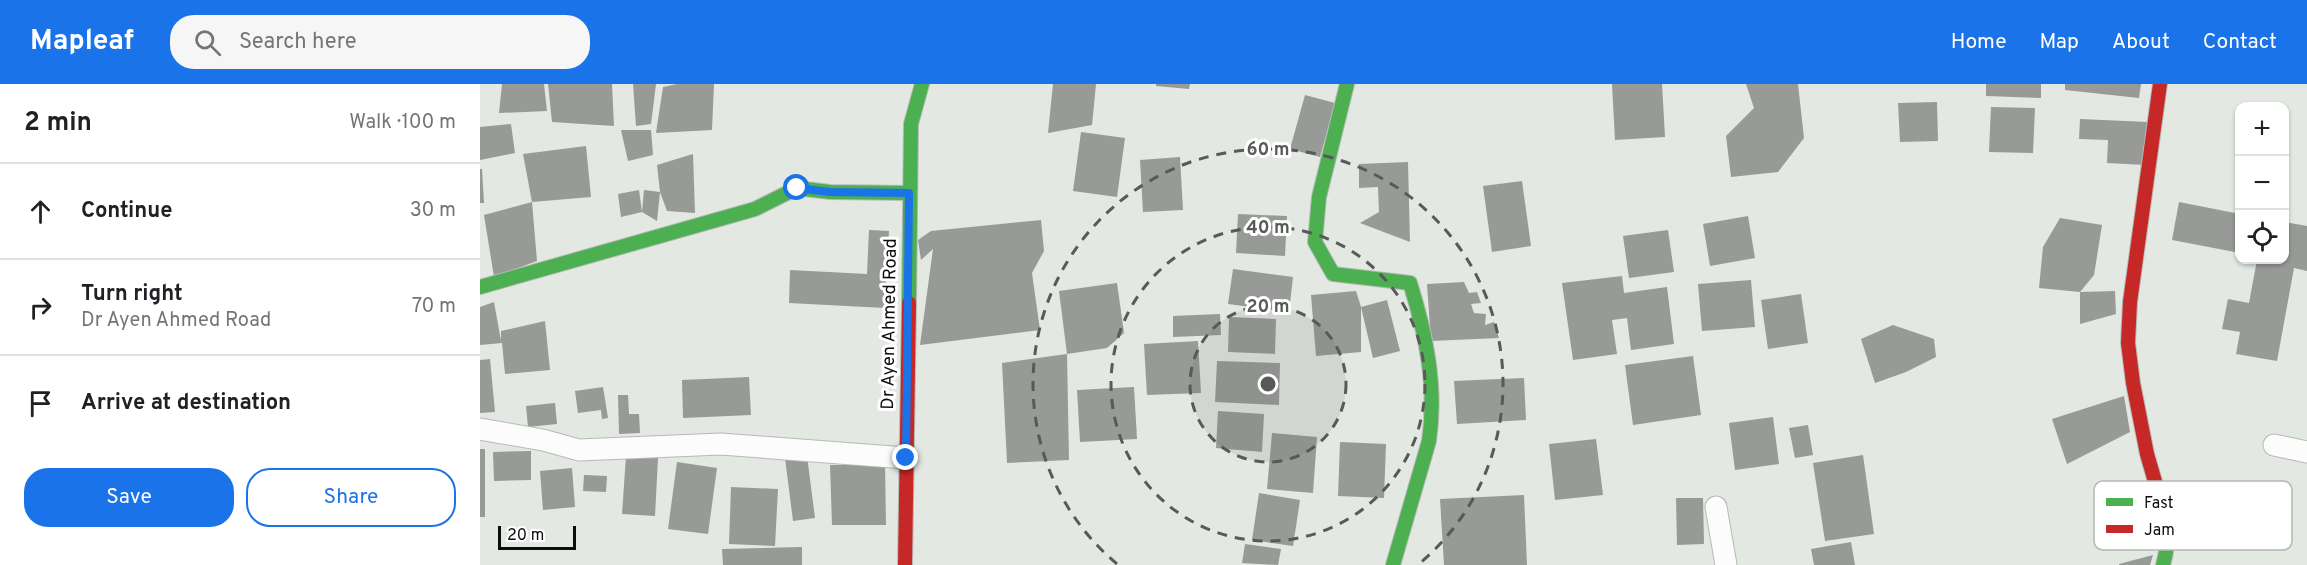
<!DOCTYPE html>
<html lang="en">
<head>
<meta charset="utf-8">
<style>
	:root { --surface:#fff; --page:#f6f6f6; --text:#202124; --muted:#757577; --line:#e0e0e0; --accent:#1a73e8 }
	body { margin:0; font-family:Overpass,sans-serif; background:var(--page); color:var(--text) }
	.controls { position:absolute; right:18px; top:18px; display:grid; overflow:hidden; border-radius:12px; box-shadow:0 2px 4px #0004 }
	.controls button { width:54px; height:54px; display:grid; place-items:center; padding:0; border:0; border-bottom:2px solid var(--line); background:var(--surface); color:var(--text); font:30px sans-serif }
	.scale { position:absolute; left:18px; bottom:15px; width:78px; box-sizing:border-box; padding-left:6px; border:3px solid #0b0e0a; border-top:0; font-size:16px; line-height:21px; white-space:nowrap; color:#0b0e0a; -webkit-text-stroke:4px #fff; paint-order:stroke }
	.stop { position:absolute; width:18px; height:18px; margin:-14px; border:4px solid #1a73e8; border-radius:50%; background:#fff }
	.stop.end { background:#1a73e8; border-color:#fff; box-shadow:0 2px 6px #0008 }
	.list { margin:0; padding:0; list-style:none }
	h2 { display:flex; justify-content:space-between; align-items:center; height:78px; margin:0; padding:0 24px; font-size:26px }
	h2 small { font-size:20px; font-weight:400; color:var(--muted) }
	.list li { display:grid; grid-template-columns:39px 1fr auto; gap:18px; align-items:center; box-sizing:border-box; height:96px; padding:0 24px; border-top:2px solid var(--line) }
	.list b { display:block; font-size:22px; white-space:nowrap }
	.list p { margin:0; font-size:20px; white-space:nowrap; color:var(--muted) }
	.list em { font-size:20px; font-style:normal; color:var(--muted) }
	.actions { display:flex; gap:12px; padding:18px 24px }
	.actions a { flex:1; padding:14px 0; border:2px solid var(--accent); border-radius:24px; text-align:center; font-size:21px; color:var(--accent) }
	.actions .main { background:var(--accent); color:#fff }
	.icon { flex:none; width:33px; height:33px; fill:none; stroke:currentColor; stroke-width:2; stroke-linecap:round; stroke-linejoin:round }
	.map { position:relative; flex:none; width:1827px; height:481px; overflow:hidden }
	header { display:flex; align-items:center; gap:36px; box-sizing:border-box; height:84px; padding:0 30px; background:var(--accent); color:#fff }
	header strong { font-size:28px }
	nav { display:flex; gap:33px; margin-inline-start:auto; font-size:21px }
	.search { width:420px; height:54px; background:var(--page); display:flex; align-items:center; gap:15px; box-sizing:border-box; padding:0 21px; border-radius:24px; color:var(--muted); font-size:22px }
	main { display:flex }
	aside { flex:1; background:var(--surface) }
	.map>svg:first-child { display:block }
	.building { fill:#979a97 }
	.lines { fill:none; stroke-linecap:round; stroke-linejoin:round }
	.street-casing { stroke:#b6bab5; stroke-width:23 }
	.fast-casing { stroke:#b6bab5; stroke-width:16 }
	.jam-casing { stroke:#b6bab5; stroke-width:16 }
	.street { stroke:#fbfcfb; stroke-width:21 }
	.fast { stroke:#4caf50; stroke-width:14 }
	.jam { stroke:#c62828; stroke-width:14 }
	.route { stroke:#1a73e8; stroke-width:8 }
	.ring { fill:none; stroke:#575a56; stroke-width:3; stroke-dasharray:10 8 }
	.labels { text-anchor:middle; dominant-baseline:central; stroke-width:6; stroke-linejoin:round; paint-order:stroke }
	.street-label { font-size:18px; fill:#0b0e0a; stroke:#fff }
	.key { fill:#fff; stroke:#b6b7b6; stroke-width:1.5 }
	.key-label { font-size:16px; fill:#0b0e0a }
	.centre { fill:#575a56; stroke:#fff; stroke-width:3 }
	.ring-label { font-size:18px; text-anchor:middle; font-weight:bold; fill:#575a56; stroke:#fff; stroke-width:6; stroke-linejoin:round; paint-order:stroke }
</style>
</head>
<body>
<header>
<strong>Mapleaf</strong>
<div class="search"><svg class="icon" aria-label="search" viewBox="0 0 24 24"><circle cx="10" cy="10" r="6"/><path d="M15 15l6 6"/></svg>Search here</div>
<nav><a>Home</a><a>Map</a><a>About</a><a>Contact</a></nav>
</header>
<main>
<aside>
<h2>2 min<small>Walk · 100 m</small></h2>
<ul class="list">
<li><svg class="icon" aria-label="ahead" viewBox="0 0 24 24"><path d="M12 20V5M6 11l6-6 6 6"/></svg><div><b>Continue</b></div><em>30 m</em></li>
<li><svg class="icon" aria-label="right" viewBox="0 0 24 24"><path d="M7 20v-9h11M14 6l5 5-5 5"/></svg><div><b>Turn right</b><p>Dr Ayen Ahmed Road</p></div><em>70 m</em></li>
<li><svg class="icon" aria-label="arrive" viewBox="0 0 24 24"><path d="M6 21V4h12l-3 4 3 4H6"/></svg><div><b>Arrive at destination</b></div></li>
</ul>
<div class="actions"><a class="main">Save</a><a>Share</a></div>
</aside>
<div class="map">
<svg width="1827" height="481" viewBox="0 0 1827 481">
	<rect width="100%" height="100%" fill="#e3e8e3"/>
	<g class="building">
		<path d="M22,0H64L67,27L19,29Z"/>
		<path d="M68,0H132L134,42L72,38Z"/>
		<path d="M153,0H176L171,40L156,42Z"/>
		<path d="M197,0H234L232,46L176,49L183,3Z"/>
		<path d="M573,0H616L612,41L568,49Z"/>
		<path d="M676,0H710L709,5L676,2Z"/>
		<path d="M1132,0H1182L1185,53L1135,56Z"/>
		<path d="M1266,0H1318L1324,54L1298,88L1251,93L1246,52L1274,24Z"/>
		<path d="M1506,0H1561V14L1506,12Z"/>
		<path d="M1585,0H1661L1659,14L1585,6Z"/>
		<path d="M825,11L855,19L840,73L810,65Z"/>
		<path d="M1457,18L1458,57L1420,58L1418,19Z"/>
		<path d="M1511,23L1555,24L1553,69L1509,68Z"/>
		<path d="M1600,35L1668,38L1666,81L1627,79L1628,56L1599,55Z"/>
		<path d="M31,40L35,69L0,76V43Z"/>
		<path d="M141,46H171L173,71L148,77Z"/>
		<path d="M601,48L645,54L637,113L593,107Z"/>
		<path d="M106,62L111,113L52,118L57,177L14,193L4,131L52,118L43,70Z"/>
		<path d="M213,70L215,129L187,127L180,108L177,81Z"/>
		<path d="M700,73L703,126L663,128L660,76Z"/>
		<path d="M928,78L930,158L880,139L899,128L898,103L879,104V80Z"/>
		<path d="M0,85H2L4,119H0Z"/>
		<path d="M1042,97L1051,162L1012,168L1003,102Z"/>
		<path d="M159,106L162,128L141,133L138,110Z"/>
		<path d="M164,106L180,108L177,137L162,128Z"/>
		<path d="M1699,118L1760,130V169L1692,156Z"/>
		<path d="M758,130L807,132L805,172L756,169Z"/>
		<path d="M1268,132L1275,174L1230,182L1223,140Z"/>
		<path d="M1580,134L1622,141L1614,191L1600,208L1559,204L1563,163Z"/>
		<path d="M561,136L564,167L552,189L560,246L440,261L453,165L441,176L438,156L451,147Z"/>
		<path d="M1804,138L1827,142V187L1814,184L1797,277L1756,270L1760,248L1742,245L1748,215L1769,219L1777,176H1804Z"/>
		<path d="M389,146L409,147L405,224L309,219L310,186L387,190Z"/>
		<path d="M1188,146L1194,188L1149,194L1143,152Z"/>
		<path d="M753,185L813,193L809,228L748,220Z"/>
		<path d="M1142,192L1144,209L1187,203L1194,260L1151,266L1147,234L1132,236L1137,270L1093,276L1082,199Z"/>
		<path d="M1271,196L1275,243L1222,247L1218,200Z"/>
		<path d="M984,198L989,209L997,208L1001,219L991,220L994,229L1006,230L1005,241L1014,238L1019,254L951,257L947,200Z"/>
		<path d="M637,199L644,249L627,264L587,270L579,207Z"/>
		<path d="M876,207L881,223V268L836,272L831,211Z"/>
		<path d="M1635,207L1636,230L1600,240V208Z"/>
		<path d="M1321,210L1328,259L1288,265L1281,216Z"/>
		<path d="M907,216L920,267L893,274L881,223Z"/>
		<path d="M14,218L21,257V247L65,237L70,286L25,290L22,259L0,261V223Z"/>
		<path d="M740,230L741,251L693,253V232Z"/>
		<path d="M749,233L796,235L795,270L748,268Z"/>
		<path d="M1413,241L1454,255L1456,273L1426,288L1395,299L1381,255Z"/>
		<path d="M718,257L721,309L667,311L664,260Z"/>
		<path d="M587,270L589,376L527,379L522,279Z"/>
		<path d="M1213,272L1221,331L1153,341L1145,281Z"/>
		<path d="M10,275L15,328L0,329V276Z"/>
		<path d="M737,277L800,279L799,321L735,318Z"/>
		<path d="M269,293L271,331L203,334L202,296Z"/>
		<path d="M1044,294L1046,336L977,340L974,297Z"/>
		<path d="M123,303L128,334L122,335L121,326L98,329L95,307Z"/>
		<path d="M654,303L657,355L600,358L597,306Z"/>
		<path d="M138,311H148L149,330H159L160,349L139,350Z"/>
		<path d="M1644,312L1650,348L1587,380L1572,335Z"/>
		<path d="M75,319L77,340L48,343L46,322Z"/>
		<path d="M738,327L784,330L782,368L736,364Z"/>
		<path d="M1293,333L1299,380L1255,386L1249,339Z"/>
		<path d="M1328,341L1333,371L1315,374L1309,344Z"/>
		<path d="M792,349L837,353L833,409L787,405Z"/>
		<path d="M1116,355L1123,411L1075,416L1069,360Z"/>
		<path d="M860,358L906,360L904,414L858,412Z"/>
		<rect x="0" y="365" width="5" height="68"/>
		<path d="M51,367V396L14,397L13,368Z"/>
		<path d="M1383,371L1394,450L1345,457L1333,379Z"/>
		<path d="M146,372L178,374L175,432L142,430Z"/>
		<path d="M327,372L335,434L313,437L305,374Z"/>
		<path d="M197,378L237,384L228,450L188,445Z"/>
		<path d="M350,381H405L406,441H352Z"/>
		<path d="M92,384L95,423L63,426L60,387Z"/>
		<path d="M104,391L127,392L126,408L103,407Z"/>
		<path d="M251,403L298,405L295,462L249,460Z"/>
		<path d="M779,409L820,416L813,462L772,456Z"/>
		<path d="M1044,411L1047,481H964L960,415Z"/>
		<path d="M1196,414H1223L1224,460L1197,461Z"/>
		<path d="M1371,458L1375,481H1334L1331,465Z"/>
		<path d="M765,460L801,465L798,481L762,479Z"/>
		<path d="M322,463V481H243L242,465Z"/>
		<path d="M1673,471L1670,481H1639V480Z"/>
	</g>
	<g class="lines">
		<defs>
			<g id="street">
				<path d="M0,345L63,356L99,366L241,360L426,374"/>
				<path d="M1794,361L1827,368"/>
				<path d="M1236,423L1246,481"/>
			</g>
			<g id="fast">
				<path d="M867,0L839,113L835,158L853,190L930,199C946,250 957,303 949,357L913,481"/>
				<path d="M0,203L275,125L317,104L350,108L429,109"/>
				<path d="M429,219L431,40L442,0"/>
				<path d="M1678,408C1687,439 1692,448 1683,481"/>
			</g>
			<g id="jam">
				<path d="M1678,408L1667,370L1653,299L1648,259L1650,218L1680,0"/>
				<path d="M425,481L429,219"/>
			</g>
		</defs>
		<use href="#street" class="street-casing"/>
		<use href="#fast" class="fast-casing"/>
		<use href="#jam" class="jam-casing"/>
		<use href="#street" class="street"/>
		<use href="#fast" class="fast"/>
		<use href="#jam" class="jam"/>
	</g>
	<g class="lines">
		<path class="route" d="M317,104L350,108L429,109L426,374"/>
	</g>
	<circle cx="788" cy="300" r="78" fill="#575a56" fill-opacity=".12"/>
	<g class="ring">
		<circle cx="788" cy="300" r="78"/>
		<circle cx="788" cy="300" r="157"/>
		<path d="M637 480A235 235 0 1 1 939 480"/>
	</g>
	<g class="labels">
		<g class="street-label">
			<text transform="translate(410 240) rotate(-89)">Dr Ayen Ahmed Road</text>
		</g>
	</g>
	<rect x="1614" y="397" width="198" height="69" rx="9" class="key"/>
	<rect x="1626" y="414" width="27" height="8" fill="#4caf50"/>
	<rect x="1626" y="441" width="27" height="8" fill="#c62828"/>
	<g class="key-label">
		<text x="1664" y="424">Fast</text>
		<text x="1664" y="451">Jam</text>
	</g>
	<circle cx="788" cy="300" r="9" class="centre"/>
	<g class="ring-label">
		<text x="788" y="71">60 m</text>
		<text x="788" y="149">40 m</text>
		<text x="788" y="228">20 m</text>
	</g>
</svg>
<div class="controls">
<button>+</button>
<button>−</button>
<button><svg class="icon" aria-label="locate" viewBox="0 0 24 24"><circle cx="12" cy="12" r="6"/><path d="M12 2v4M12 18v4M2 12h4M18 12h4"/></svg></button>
</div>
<div class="scale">20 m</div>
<div class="stop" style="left:317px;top:104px"></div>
<div class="stop end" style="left:426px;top:374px"></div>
</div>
</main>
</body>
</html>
